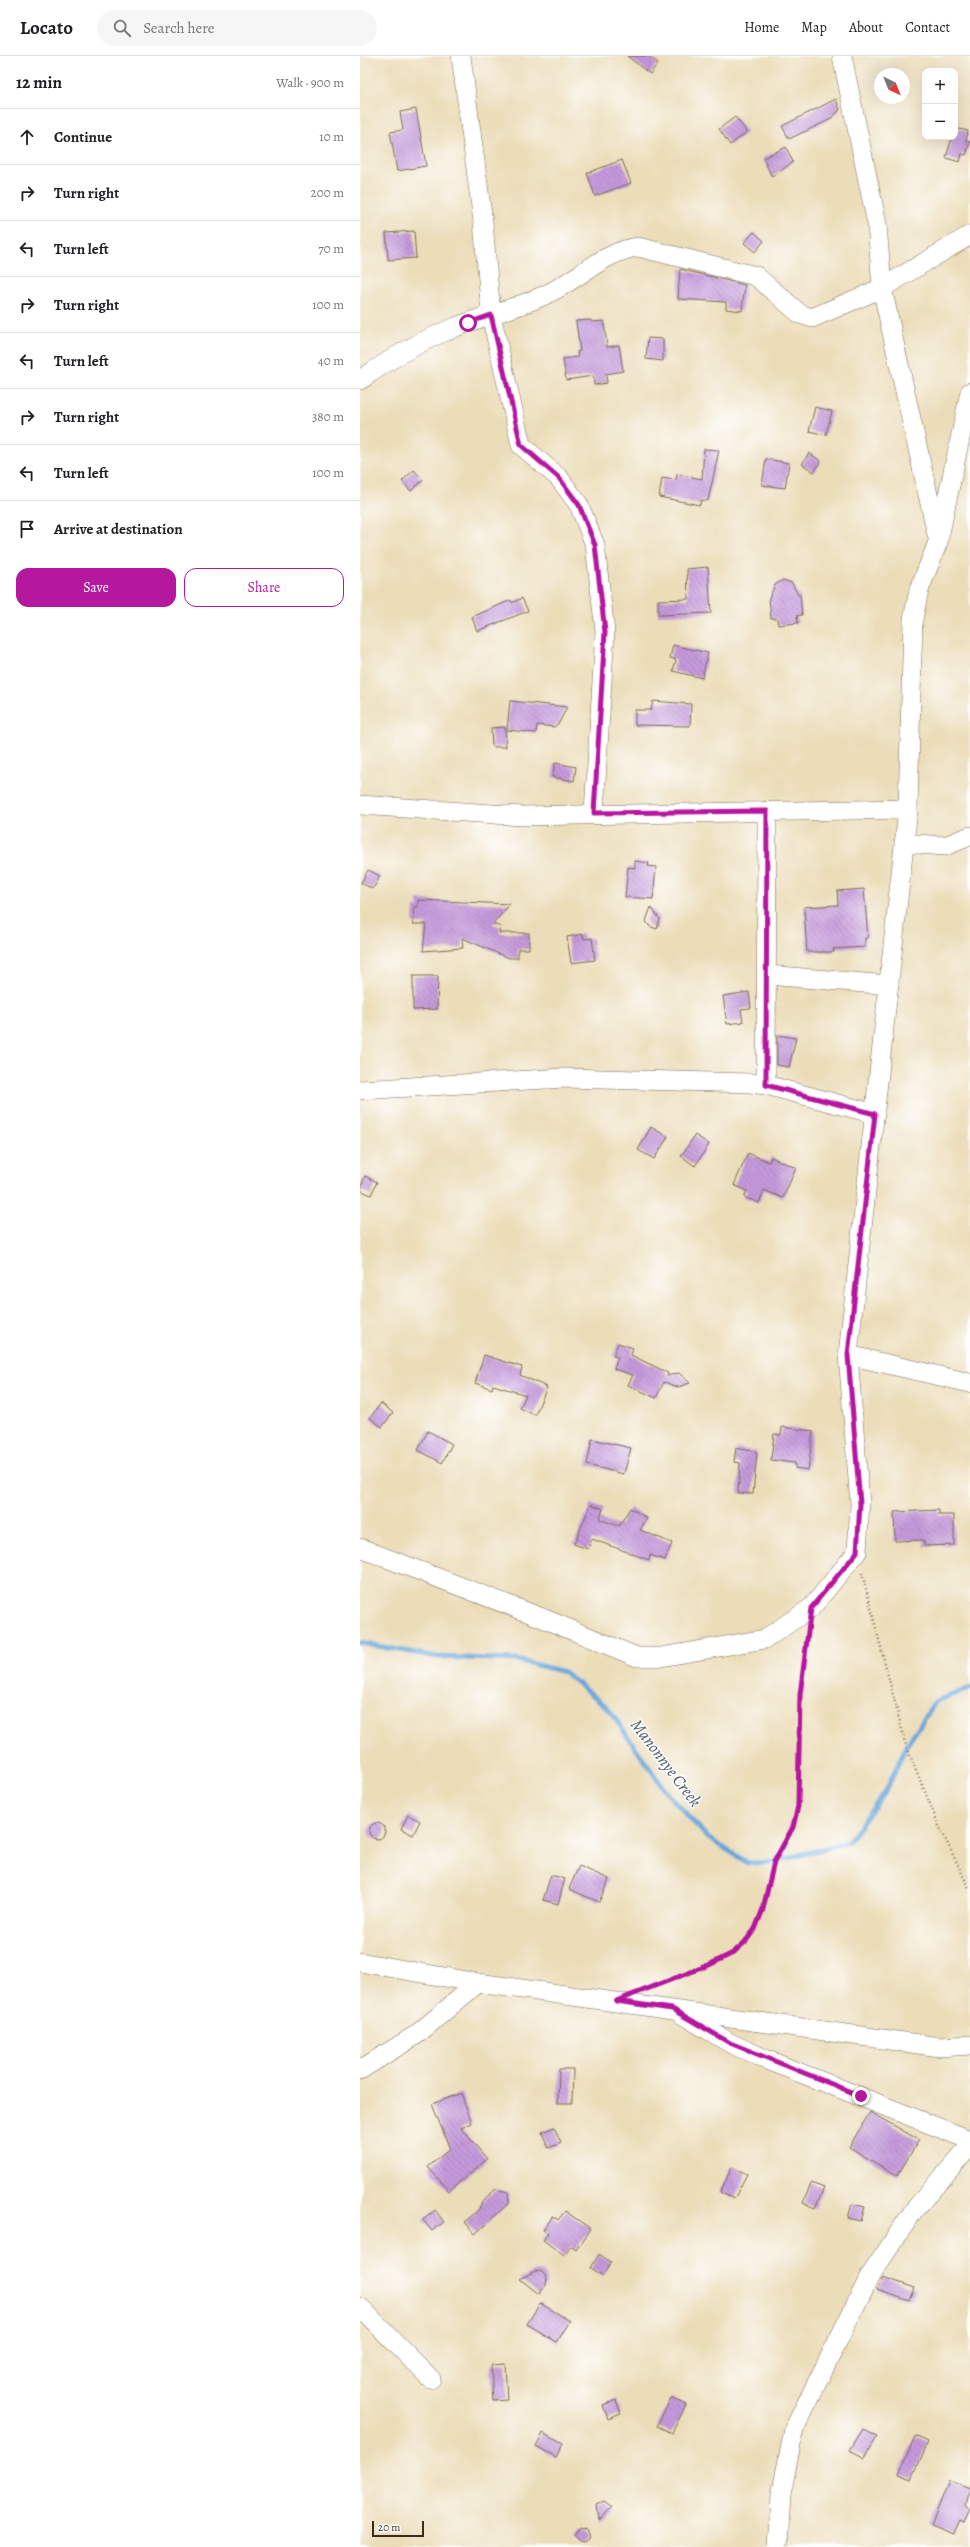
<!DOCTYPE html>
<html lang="en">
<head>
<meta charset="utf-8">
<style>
	:root { --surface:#fff; --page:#f6f6f6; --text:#202124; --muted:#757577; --line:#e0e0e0; --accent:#b5179e }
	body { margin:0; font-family:Alegreya,serif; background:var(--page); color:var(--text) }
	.controls { position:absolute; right:12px; top:12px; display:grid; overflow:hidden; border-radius:8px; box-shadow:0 4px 16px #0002 }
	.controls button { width:36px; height:36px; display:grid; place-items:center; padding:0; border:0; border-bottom:1px solid var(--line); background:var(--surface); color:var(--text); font:20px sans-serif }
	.compass { position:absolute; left:514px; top:12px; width:36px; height:36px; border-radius:50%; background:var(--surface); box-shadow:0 4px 16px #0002; rotate:137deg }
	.scale { position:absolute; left:12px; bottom:10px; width:52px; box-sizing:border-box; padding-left:4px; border:2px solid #3b2a1e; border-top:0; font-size:11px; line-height:14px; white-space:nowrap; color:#3b2a1e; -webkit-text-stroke:3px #fff; paint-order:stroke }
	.stop { position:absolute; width:12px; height:12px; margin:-9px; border:3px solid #b5179e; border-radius:50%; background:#fff }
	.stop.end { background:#b5179e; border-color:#fff; box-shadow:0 1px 4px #0008 }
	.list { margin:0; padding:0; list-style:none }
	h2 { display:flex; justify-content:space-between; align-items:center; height:52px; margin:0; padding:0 16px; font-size:17px }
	h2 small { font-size:13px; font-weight:400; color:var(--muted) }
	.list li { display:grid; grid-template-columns:26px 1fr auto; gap:12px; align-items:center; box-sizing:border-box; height:56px; padding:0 16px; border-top:1px solid var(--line) }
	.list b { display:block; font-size:15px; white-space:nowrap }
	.list em { font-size:13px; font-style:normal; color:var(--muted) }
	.actions { display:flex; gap:8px; padding:12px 16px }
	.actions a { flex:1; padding:9px 0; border:1px solid var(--accent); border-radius:12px; text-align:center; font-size:14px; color:var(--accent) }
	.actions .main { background:var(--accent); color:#fff }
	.icon { flex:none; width:22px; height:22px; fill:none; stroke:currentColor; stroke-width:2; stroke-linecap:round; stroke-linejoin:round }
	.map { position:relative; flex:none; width:610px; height:2491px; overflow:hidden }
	header { display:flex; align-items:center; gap:24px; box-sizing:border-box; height:56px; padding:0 20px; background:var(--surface); border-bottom:1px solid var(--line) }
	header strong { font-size:19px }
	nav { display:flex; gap:22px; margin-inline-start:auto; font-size:14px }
	.search { width:280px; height:36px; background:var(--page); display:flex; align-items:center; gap:10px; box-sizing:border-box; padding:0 14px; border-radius:22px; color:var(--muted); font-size:15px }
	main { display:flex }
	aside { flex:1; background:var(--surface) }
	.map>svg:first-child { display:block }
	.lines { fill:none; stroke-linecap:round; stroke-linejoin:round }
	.stream { stroke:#68a6da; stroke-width:5 }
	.building { fill:url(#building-back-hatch) }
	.minor-casing { stroke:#796954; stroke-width:20 }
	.path { stroke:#796954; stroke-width:2.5; stroke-dasharray:1 3; stroke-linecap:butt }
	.minor { stroke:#fff; stroke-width:19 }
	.route { stroke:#b5179e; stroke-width:5 }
	.labels { text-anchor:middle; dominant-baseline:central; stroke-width:3; stroke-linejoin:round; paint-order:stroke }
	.water-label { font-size:17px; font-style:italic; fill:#4d5c69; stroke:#fff }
</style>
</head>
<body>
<header>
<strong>Locato</strong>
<div class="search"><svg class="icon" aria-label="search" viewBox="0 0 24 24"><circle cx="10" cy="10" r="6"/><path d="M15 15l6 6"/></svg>Search here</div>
<nav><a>Home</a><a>Map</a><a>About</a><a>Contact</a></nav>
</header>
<main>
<aside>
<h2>12 min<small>Walk · 900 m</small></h2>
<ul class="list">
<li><svg class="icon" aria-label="ahead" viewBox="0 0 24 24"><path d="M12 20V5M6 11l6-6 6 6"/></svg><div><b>Continue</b></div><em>10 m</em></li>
<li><svg class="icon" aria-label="right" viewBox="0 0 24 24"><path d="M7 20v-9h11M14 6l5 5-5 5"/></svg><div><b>Turn right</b></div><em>200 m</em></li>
<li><svg class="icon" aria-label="left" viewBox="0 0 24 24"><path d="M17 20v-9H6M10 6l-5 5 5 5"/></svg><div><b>Turn left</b></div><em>70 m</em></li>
<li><svg class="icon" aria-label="right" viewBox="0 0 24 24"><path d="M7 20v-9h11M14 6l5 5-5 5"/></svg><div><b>Turn right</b></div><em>100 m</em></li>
<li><svg class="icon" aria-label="left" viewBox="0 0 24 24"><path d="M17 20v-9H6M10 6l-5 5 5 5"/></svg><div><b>Turn left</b></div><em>40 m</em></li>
<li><svg class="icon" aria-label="right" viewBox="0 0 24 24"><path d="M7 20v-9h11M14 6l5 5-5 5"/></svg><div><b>Turn right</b></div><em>380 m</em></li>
<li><svg class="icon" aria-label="left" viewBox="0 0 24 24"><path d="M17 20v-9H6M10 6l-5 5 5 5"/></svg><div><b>Turn left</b></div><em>100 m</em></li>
<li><svg class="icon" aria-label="arrive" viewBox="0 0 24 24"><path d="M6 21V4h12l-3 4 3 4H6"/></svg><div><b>Arrive at destination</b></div></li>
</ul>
<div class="actions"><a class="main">Save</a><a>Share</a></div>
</aside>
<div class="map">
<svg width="610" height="2491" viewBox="0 0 610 2491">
	<defs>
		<pattern id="building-back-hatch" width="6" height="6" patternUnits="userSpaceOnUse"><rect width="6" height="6" fill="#c59adc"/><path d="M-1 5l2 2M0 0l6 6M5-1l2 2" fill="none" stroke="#a17eb2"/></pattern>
	</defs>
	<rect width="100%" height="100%" fill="#fff"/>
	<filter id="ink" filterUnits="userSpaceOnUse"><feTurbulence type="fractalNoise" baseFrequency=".025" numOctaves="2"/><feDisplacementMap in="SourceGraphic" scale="8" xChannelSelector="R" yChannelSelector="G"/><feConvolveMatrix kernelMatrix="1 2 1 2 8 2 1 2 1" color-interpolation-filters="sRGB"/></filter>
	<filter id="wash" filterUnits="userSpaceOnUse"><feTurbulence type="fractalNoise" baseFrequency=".012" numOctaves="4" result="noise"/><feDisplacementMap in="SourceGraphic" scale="16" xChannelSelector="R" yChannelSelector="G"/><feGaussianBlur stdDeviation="0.9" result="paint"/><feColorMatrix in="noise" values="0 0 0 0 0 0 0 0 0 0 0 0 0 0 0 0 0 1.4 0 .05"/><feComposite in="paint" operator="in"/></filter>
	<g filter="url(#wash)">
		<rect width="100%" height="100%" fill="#ecddb9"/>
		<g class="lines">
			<path class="stream" d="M0,1587L78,1601L157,1604L204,1616L247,1651L307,1737L348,1782L388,1807L414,1806L488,1786L526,1735L546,1690L576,1645L610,1632"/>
		</g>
		<g id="blocks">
			<g class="building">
				<path d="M267,0H289L298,7L290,18Z"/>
				<path d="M476,43L480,54L469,64L429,83L422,70Z"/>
				<path d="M56,53L66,110L37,115L30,76L43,74L40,56Z"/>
				<path d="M375,61L387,76L370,89L359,73Z"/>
				<path d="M595,72L608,75L606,85L610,86L606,99L602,98L600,106L586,102L592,81H595Z"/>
				<path d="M426,91L433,106L412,121L403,102Z"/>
				<path d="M262,104L271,127L235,140L227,117Z"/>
				<path d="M54,175L56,202L28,204L26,177Z"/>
				<path d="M394,176L404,185L395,196L384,187Z"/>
				<path d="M320,213L385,229L382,255L366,253V246L318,243Z"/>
				<path d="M231,264L232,266L244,265L247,291L259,289L263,315L246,318L247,327L234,329L233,320L206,324L203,303L218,301L217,296L220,295L216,265Z"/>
				<path d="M288,282L303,283V305L286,303Z"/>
				<path d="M455,351L472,355L466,379L449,375Z"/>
				<path d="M344,393L359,394L348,445L341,444L340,449L299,441L302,422L316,424L317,418L342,423Z"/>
				<path d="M449,397L461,405L454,416L442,408Z"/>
				<path d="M406,403L429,407L425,432L402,429Z"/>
				<path d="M54,414L63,424L51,435L42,425Z"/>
				<path d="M348,511L351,557L298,559V544L328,543L327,513Z"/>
				<path d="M423,524L432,527L438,539H440L442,559L437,560L438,567L418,569L417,562H411L409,542L415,529Z"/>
				<path d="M162,542L168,555L117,575L112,561L151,544L152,547Z"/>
				<path d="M313,589L348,597L342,622L313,615L316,604L310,602Z"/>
				<path d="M150,645L207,651L199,667L194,671L177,669L176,677L147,674Z"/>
				<path d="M293,645L331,648L330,670L275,669V654H291Z"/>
				<path d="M145,671L146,691H132L131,672Z"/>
				<path d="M195,707L216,711L214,725L192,721Z"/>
				<path d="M275,805L289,807L288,810L296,811L293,843L265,841L268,811L275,812Z"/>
				<path d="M8,814L20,820L13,833L1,827Z"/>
				<path d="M504,833L508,882H505V891L473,893L474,896H447L444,851L478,849L477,835Z"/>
				<path d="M58,844L150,848L133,868L141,871L139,877H169V893H158V902H149L102,882L103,892L63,895L66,868H53L54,851H58Z"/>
				<path d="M291,851L300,863L297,873L289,870L286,865Z"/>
				<path d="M223,878L224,883L232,882L235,904L211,907L207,881Z"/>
				<path d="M53,920H78L77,953L53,954Z"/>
				<path d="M389,936L391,952L381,953L383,966L367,968L363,940Z"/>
				<path d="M417,979L436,982L429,1011L417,1009Z"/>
				<path d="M291,1071L308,1081L294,1103L278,1094Z"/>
				<path d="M335,1079L349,1088L335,1110L321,1100Z"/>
				<path d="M388,1097L409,1106L411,1101L436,1112L423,1142L404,1134L399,1147L384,1141L387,1135L374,1129Z"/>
				<path d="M5,1120L17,1126L11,1139L0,1134Z"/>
				<path d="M258,1287L273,1292L271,1299L308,1317L307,1320L319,1317L330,1327L318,1331L304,1326L296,1342L268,1329L273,1319L254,1313L258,1301L253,1300Z"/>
				<path d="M124,1299L162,1311L160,1319L187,1331L175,1359L160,1352L166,1339L133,1329L132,1333L115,1327Z"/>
				<path d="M21,1347L33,1357L22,1371L10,1362Z"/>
				<path d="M422,1371L453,1375L448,1414L435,1412V1407L411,1404L414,1378L421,1379Z"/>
				<path d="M68,1375L92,1388L82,1407L58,1394Z"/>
				<path d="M232,1383L271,1392L264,1418L227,1409Z"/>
				<path d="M376,1392L397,1396L393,1438L378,1437L380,1407L374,1406Z"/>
				<path d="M231,1448L243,1453L239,1463L259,1470L270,1452L287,1462L280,1474L312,1487L305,1504L290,1499L289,1504L232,1483L228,1493L214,1488Z"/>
				<path d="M579,1454V1459H594V1489L564,1490V1484L535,1485L534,1456Z"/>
				<path d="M48,1759L60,1765L53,1779L41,1773Z"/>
				<circle cx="17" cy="1775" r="8"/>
				<path d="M219,1810L249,1823L239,1846L209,1833Z"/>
				<path d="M191,1819L205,1823L198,1848L183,1844Z"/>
				<path d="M199,2013H213L212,2047H198Z"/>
				<path d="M101,2037L112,2067L101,2072L127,2103L89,2135L68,2111L90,2093L72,2048Z"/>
				<path d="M510,2056L559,2084L537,2120L489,2091Z"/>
				<path d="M194,2071L201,2087L188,2092L182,2076Z"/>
				<path d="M372,2111L387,2118L374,2143L360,2136Z"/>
				<path d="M451,2127L464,2132L455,2152L443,2147Z"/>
				<path d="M136,2133L148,2136L149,2147L115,2178L105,2166L119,2153L122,2145Z"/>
				<path d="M492,2148L505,2151L501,2165L488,2162Z"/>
				<path d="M75,2154L84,2166L72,2175L63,2164Z"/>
				<path d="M205,2155L231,2173L216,2194L211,2190L204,2200L183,2184L188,2177L183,2174L193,2160L198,2164Z"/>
				<path d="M239,2198L251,2206L243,2220L231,2212Z"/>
				<path d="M175,2215L182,2216L187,2222L186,2229L179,2238L160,2223Z"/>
				<path d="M523,2221L555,2232L550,2245L517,2234Z"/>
				<path d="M180,2247L210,2265L197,2286L167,2268Z"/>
				<path d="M145,2308L147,2344L133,2345L131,2309Z"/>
				<path d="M311,2342L326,2349L312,2377L297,2370Z"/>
				<path d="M256,2344L261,2358L248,2363L243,2349Z"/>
				<path d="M503,2373L517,2381L505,2402L490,2394Z"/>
				<path d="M183,2377L203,2388L196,2401L176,2390Z"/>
				<path d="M555,2380L568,2386L552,2423L539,2418Z"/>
				<path d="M589,2425L610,2433L606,2449L610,2454L604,2467L600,2465L594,2478L571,2469Z"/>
				<path d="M244,2445L252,2451L239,2465L237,2448Z"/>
				<path d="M219,2471L227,2473L230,2481L224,2486L220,2485L214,2479Z"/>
			</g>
		</g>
	</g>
	<g filter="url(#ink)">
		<use href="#blocks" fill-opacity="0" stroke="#796954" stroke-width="1"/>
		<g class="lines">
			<defs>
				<g id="minor">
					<path d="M101,0L123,166L131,259L161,389L199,422L219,449L235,489L245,576L234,757"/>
					<path d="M482,0L517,168L522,232L577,479"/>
					<path d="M0,324C30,303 61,284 96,271C126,259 158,252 187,238C217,224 245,195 278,191L396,220L440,258L452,262L522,232L610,179"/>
					<path d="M0,749L162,760L548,753"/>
					<path d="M544,787L585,790L610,780"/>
					<path d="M407,919L529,929"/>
					<path d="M406,1029L407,755"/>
					<path d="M0,1034L204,1022L390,1027L406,1029L515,1058"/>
					<path d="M488,1299L610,1327"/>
					<path d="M0,1492L180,1561L277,1601H301L405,1583L451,1552L497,1496L500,1448L488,1299L548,753L553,563L559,534L578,486L610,336"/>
					<path d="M0,1906L118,1927L580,1991L610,1989"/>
					<path d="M320,1957L370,1987L405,2003L610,2084"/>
					<path d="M0,2014L56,1979L118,1927"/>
					<path d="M0,2251L71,2323"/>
					<path d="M418,2491L421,2439L434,2373L510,2220L554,2154L610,2090"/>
				</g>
			</defs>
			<use href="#minor" class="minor-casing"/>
			<g class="path">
				<path d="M502,1517L546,1690L580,1772L610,1834"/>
				<path d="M290,1932L373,1897L395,1873L403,1853L414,1806L433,1771L438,1750L440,1639L448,1576"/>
			</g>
			<use href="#minor" class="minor"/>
		</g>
	</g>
	<g class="lines" filter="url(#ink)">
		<path class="route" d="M108,267L131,259L161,389L199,422L219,449L235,489L245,576L234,757L407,755L406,1029L515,1058L488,1299L500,1448L497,1496L451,1552L440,1639L438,1750L433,1771L414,1806L403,1853L395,1873L385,1886L373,1897L349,1909L256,1945L312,1953L370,1987L501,2040"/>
	</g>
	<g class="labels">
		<g class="water-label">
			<text transform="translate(306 1707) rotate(53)">Manonnye Creek</text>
		</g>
	</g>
</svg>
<div class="controls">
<button>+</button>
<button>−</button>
</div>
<svg class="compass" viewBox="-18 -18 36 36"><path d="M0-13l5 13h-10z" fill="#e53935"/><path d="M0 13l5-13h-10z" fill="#757577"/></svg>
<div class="scale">20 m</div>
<div class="stop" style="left:108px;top:267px"></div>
<div class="stop end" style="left:501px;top:2040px"></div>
</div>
</main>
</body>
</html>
